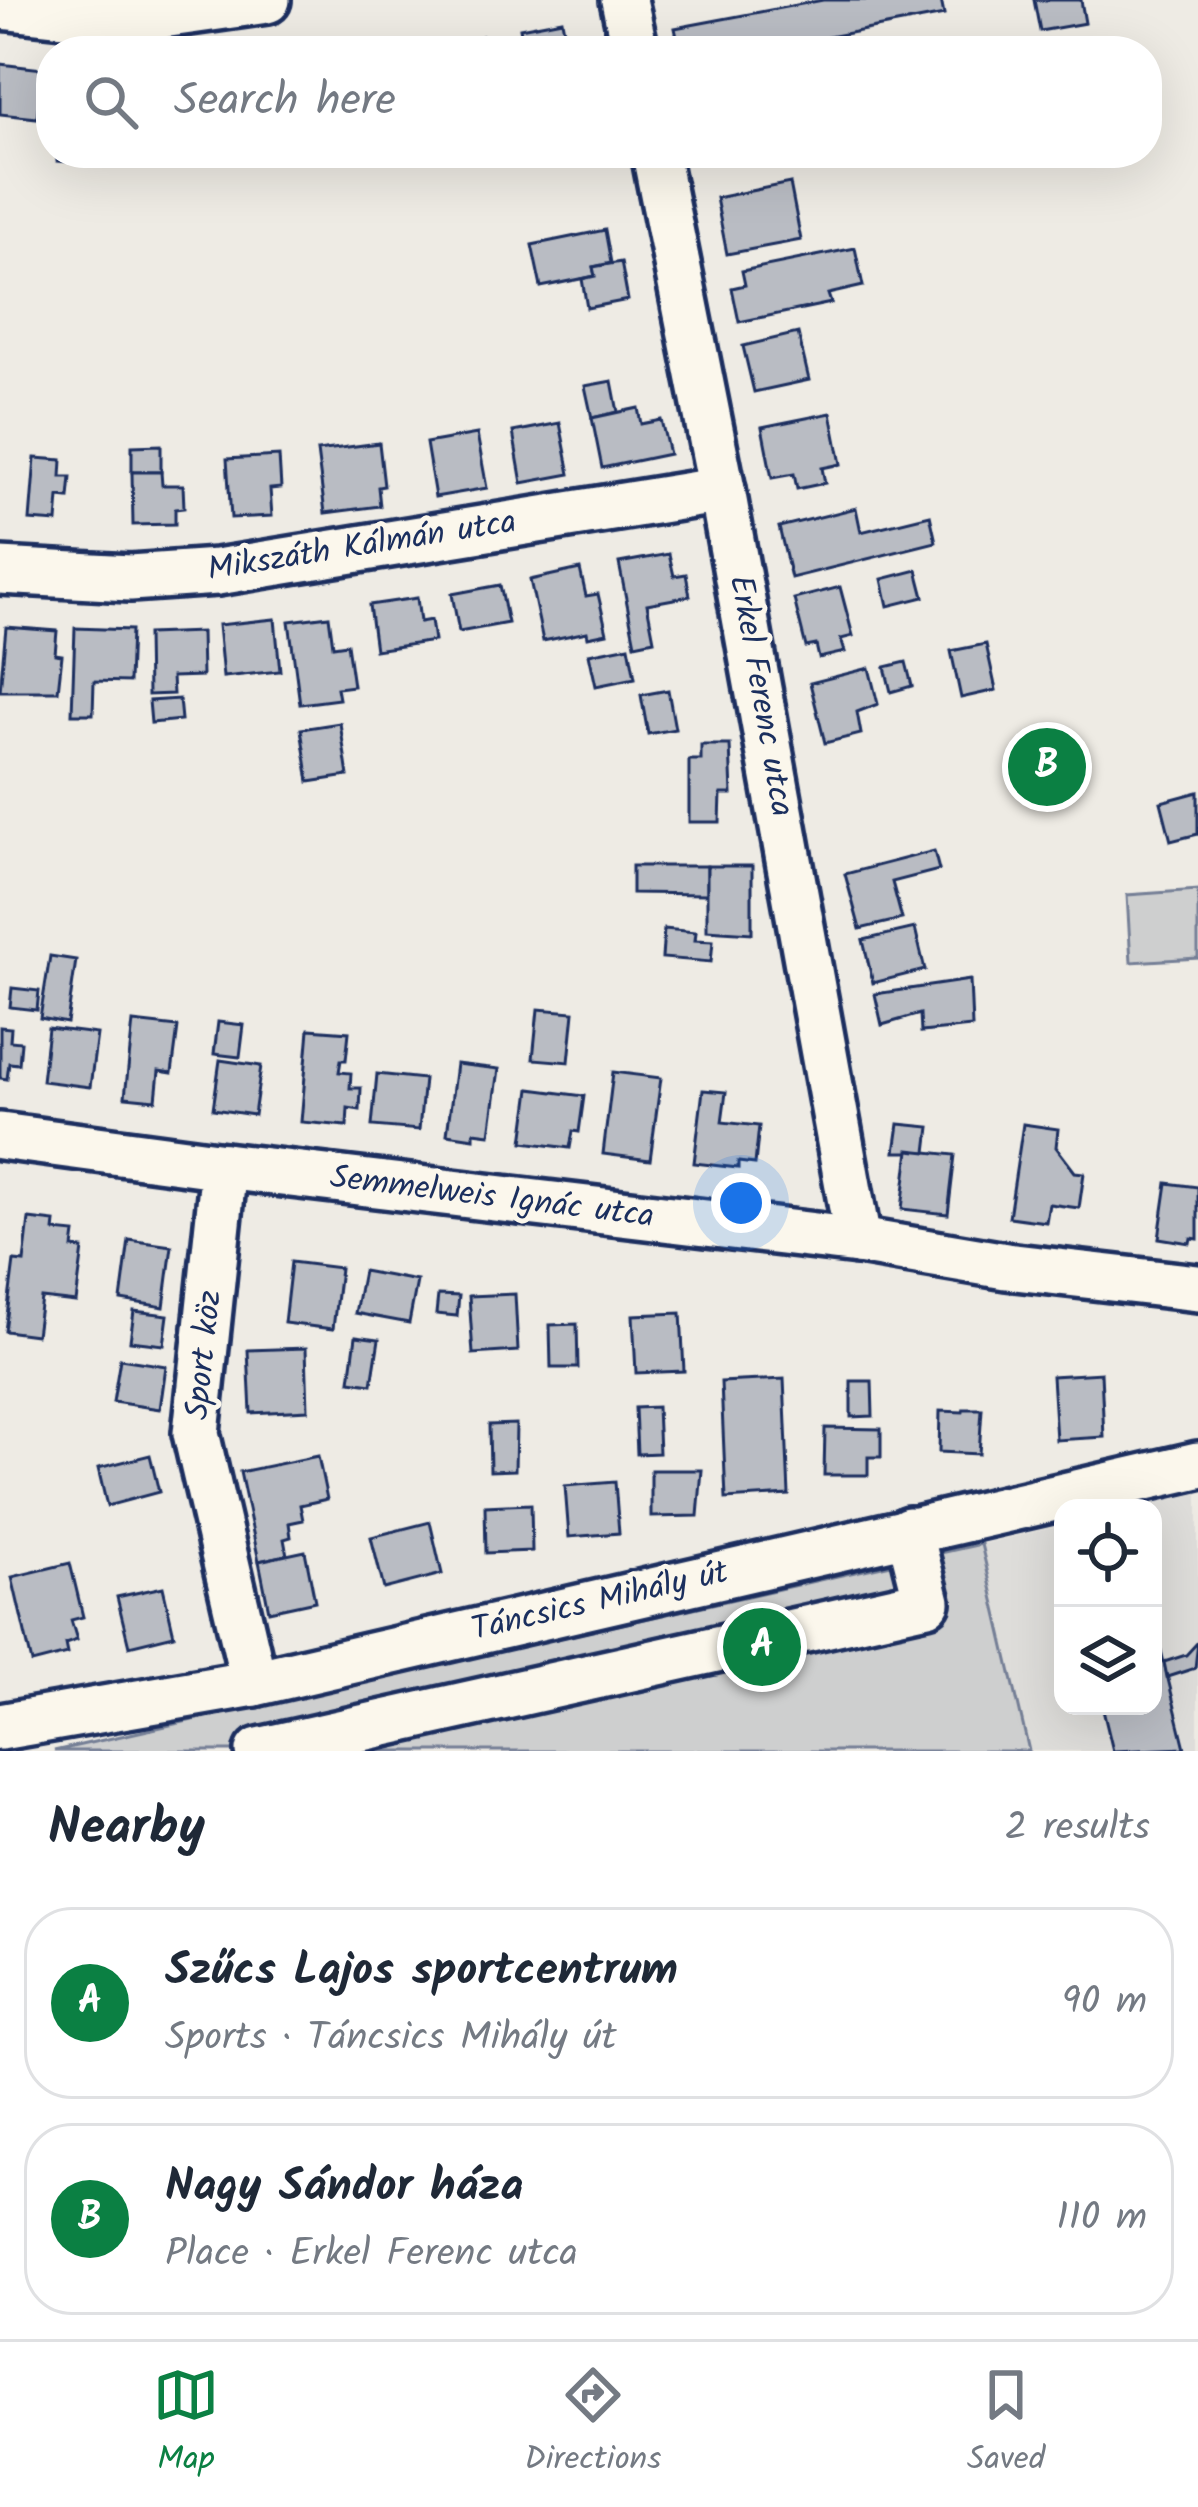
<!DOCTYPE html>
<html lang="en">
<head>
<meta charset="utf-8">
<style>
	:root { --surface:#fff; --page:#f6f6f7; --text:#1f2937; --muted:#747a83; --line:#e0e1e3; --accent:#0b8043 }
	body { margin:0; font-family:Kalam,sans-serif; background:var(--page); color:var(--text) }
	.controls { position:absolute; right:36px; bottom:36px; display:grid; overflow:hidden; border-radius:24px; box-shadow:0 12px 48px #0002 }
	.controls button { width:108px; height:108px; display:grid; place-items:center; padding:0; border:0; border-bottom:3px solid var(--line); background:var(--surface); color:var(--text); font:60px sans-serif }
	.you { position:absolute; left:741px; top:1203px; width:42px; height:42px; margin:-30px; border:9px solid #fff; border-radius:50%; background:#1a73e8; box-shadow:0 0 0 18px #1a73e833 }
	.badge { display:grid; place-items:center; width:78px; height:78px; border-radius:50%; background:var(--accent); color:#fff; font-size:39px; font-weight:700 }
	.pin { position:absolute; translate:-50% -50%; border:6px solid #fff; box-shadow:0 3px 12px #0006 }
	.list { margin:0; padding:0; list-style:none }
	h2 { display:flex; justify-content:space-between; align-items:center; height:156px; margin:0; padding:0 48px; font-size:51px }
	h2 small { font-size:39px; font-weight:400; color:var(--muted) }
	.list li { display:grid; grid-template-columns:78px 1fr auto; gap:36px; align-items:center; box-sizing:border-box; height:192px; margin:0 24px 24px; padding:0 24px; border:3px solid var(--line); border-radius:48px }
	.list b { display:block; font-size:45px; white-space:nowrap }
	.list p { margin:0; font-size:39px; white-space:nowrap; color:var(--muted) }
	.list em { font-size:39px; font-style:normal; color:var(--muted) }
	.icon { flex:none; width:66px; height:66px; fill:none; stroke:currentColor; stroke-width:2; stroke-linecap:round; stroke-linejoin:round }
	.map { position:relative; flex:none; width:1198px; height:1751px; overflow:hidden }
	.search { position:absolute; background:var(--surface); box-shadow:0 12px 48px #0002; left:36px; right:36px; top:36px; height:132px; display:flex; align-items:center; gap:30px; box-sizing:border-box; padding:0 42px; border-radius:48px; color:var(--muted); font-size:45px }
	.sheet { height:588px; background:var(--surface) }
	nav { display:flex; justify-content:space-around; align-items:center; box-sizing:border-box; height:168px; border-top:3px solid var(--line); background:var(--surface); font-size:33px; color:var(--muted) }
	nav a { display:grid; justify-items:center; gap:6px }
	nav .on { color:var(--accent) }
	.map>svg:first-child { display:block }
	.built { fill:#deddda }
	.green { fill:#cecfcf; stroke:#747f96; stroke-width:3 }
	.building { fill:#b9bcc3; stroke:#1b2f5e; stroke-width:3 }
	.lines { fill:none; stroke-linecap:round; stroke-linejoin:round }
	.minor-casing { stroke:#1b2f5e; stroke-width:54 }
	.minor { stroke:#fbf7ec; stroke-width:45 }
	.labels { text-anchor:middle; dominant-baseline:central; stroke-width:10; stroke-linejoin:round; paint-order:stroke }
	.street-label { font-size:33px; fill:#1b2f5e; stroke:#fbf7ec }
</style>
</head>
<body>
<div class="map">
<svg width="1198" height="1751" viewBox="0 0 1198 1751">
	<rect width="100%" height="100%" fill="#eeebe4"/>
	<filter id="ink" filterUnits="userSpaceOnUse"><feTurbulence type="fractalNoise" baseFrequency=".00833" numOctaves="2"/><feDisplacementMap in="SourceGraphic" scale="24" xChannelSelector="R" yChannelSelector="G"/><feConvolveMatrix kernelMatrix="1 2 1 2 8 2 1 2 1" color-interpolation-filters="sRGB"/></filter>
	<g filter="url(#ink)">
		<path class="built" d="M1198,1493V1751H1029L981,1544L1063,1525V1706H1153V1508H1134Z"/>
		<g class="green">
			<path d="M1198,890V958L1131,962L1127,895Z"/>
			<path d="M981,1544L1029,1751H54Z"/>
		</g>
		<g class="building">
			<path d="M823,0H941L944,15L755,51H680L675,28Z"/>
			<path d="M1034,0H1081L1085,23L1040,31Z"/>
			<path d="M562,20L568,51H524L520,28Z"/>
			<path d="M482,36L486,49L497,47L498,51H432Z"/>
			<path d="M0,64L43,69L37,118L0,114Z"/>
			<path d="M57,153H88V163L57,161Z"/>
			<path d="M790,183L801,240L727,254L716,198Z"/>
			<path d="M605,230L611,263L593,267L595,276L541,287L532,245Z"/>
			<path d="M855,248L863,286L828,294L831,303L739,322L732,288L745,285L742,271Z"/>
			<path d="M621,262L628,300L587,308L582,279L595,276L593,267Z"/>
			<path d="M798,333L809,380L754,392L743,346Z"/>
			<path d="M612,381L618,412L592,418L585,386Z"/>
			<path d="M638,408L641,424L661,420L669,454L602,468L592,418Z"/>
			<path d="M831,413L841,464L822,468L825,483L797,489L794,474L772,478L762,427Z"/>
			<path d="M560,423L570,474L522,483L513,432Z"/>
			<path d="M477,434L487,488L435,497L426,443Z"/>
			<path d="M379,443L384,486L378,487L380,506L325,513L317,451Z"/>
			<path d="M161,445V472H132V446Z"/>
			<path d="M279,456L281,488L270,489L272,516L231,518L227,459Z"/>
			<path d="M35,458L62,460L61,477H71L69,498L59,497L57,522L30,520Z"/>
			<path d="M132,472H161L162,485H183L184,508L175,509V524L133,525Z"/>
			<path d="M856,508L861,532L930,515L936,542L791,578L779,527Z"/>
			<path d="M669,554L674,576L686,574L690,596L647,604L654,640L635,644L619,563Z"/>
			<path d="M580,569L586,596L598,594L607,633L588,637L587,632L543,641L530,580Z"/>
			<path d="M917,570L924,597L888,606L882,579Z"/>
			<path d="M500,585L508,623L459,632L452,594Z"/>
			<path d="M840,587L853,636L841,639L845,652L819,658L816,645L806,647L794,599Z"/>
			<path d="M417,598L420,622L431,620L434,641L375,650L369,605Z"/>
			<path d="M329,616L333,646L347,644L353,686L337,688L339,699L300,704L289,621Z"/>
			<path d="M275,619L280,671L223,677L218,625Z"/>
			<path d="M6,627L57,631L55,654L62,655L58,691H0Z"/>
			<path d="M75,628L131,630L129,682L94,681L93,714H72Z"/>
			<path d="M201,632L202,676L172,677L173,694L148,695L147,634Z"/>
			<path d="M986,644L996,690L961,698L951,651Z"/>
			<path d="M629,646L635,678L596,686L589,654Z"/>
			<path d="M906,662L912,686L891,692L885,667Z"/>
			<path d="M869,668L878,704L857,712L861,734L825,743L810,683Z"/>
			<path d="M668,690L675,729L648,734L641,695Z"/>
			<path d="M179,699L181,720L151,723L149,701Z"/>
			<path d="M340,723L348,776L309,782L301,729Z"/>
			<path d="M1042,734L1076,756L1078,766L1060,795L1052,797L1017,775L1015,769L1036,735Z"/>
			<path d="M701,745H730L732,794H721L720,822H689V760H701Z"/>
			<path d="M1198,792V834L1171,841L1161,802Z"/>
			<path d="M934,851L939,870L892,882L902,919L860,929L845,874Z"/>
			<path d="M632,866H707V894L632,893Z"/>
			<path d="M707,866H752V933L707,930Z"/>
			<path d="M915,928L925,970L873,983L863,940Z"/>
			<path d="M664,929L696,932L695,940L713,941L711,962L662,958Z"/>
			<path d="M50,956L76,960L67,1023L40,1018Z"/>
			<path d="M970,980L972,1027L921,1032L920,1014L882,1025L875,994Z"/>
			<path d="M12,988L39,991L37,1010L10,1007Z"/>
			<path d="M538,1009L574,1012L569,1062L533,1059Z"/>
			<path d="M133,1022L178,1027L172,1073L159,1071L156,1100L125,1097Z"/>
			<path d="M218,1022L244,1025L240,1057L214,1054Z"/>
			<path d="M0,1027L11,1028L10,1041L21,1042L19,1064L9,1063L7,1079L0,1078Z"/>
			<path d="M48,1028L97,1034L90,1087L42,1081Z"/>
			<path d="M309,1029L349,1032L346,1060H341L339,1072L351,1073L350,1088H361L360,1110L348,1108L347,1126L301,1122Z"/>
			<path d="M220,1060L261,1066L254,1115L213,1109Z"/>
			<path d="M456,1064L499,1069L490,1134L474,1132V1138L447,1134Z"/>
			<path d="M613,1072L661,1078L650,1160L603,1154Z"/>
			<path d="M377,1074L424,1079L419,1130L372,1126Z"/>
			<path d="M530,1089L584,1096L579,1132L573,1131L570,1148L523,1142Z"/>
			<path d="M703,1090L726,1092L722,1122L759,1126L755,1164L738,1162V1168L694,1163Z"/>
			<path d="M899,1124L930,1127L927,1152H895Z"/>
			<path d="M1023,1124L1058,1129L1056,1147L1075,1172L1084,1173L1079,1208L1049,1204L1046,1222L1009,1217Z"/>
			<path d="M909,1150L955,1155L948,1214L902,1209Z"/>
			<path d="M1167,1183L1198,1187V1239L1191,1238L1190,1243L1159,1238Z"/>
			<path d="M29,1219L55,1222L54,1231L75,1233L73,1248L83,1249L76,1302L41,1298L36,1335L5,1331L14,1261L24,1262Z"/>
			<path d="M129,1240L172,1246L164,1307L121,1300Z"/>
			<path d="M291,1262L340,1268L333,1329L284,1323Z"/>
			<path d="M363,1271L417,1281L409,1323L355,1313Z"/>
			<path d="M515,1294L518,1351L473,1354L469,1296Z"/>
			<path d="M438,1295L459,1296L457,1316L436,1314Z"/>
			<path d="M134,1311L168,1315L164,1345L130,1341Z"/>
			<path d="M681,1313L684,1371L636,1373L633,1315Z"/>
			<path d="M577,1324L578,1368H551L550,1325Z"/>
			<path d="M356,1336L379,1339L372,1384L350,1381Z"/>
			<path d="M306,1348L308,1410L251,1413L248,1350Z"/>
			<path d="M120,1359L166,1366L160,1409L113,1402Z"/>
			<path d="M1101,1373L1104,1437L1056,1440L1052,1376Z"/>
			<path d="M784,1379L789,1495L726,1499L721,1382Z"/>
			<path d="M851,1381H872L873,1416L851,1417Z"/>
			<path d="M657,1407L659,1453L637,1454L635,1408Z"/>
			<path d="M964,1409H982L979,1454L939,1452L940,1411L963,1412Z"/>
			<path d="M516,1424L515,1470L490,1471L489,1425Z"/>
			<path d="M825,1428L881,1429V1457H868V1475H824Z"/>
			<path d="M150,1455L159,1492L107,1506L98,1468Z"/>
			<path d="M318,1456L327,1499L300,1505L303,1520L289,1523L291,1537L284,1539L287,1555L259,1561L240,1472Z"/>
			<path d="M651,1470H702L698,1516L651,1517Z"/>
			<path d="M615,1482L619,1533L569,1537L565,1486Z"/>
			<path d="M531,1504L532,1551L486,1553L485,1506Z"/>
			<path d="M430,1522L442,1574L384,1589L371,1537Z"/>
			<path d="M305,1551L315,1601L269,1611L259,1561Z"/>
			<path d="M70,1563L83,1617L71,1620L77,1640L65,1644L67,1654L32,1663L12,1577Z"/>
			<path d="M163,1587L174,1635L129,1646L117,1597Z"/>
			<path d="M1153,1618L1185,1748L1113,1751L1102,1706H1153Z"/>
			<path d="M1198,1642L1195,1668L1167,1677L1164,1662L1186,1655Z"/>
		</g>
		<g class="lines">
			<defs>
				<g id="minor">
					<path d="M624,0L635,51"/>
					<path d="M0,6L109,18L155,16L267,0"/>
					<path d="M655,153L722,490L858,1241"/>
					<path d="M0,571L130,578L217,572L722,490"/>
					<path d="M0,1136L224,1166L858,1241L1006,1266L1198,1288"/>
					<path d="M224,1166L196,1433L254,1683"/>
					<path d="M0,1727L254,1683L1198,1465"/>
					<path d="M259,1751L927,1602L909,1530"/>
				</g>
			</defs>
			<use href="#minor" class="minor-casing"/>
			<use href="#minor" class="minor"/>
		</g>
	</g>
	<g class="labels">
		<g class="street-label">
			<text transform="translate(362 547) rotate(-9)">Mikszáth Kálmán utca</text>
			<text transform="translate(760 696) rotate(80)">Erkel Ferenc utca</text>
			<text transform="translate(492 1198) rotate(7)">Semmelweis Ignác utca</text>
			<text transform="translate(205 1355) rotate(-84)">Sport köz</text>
			<text transform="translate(600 1602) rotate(-13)">Táncsics Mihály út</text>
		</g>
	</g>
</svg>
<div class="controls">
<button><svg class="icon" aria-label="locate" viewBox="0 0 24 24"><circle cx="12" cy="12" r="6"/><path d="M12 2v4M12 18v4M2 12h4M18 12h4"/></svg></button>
<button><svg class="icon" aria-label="layers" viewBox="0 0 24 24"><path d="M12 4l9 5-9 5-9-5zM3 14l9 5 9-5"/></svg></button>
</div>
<div class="you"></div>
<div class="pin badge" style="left:762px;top:1647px">A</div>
<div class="pin badge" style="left:1047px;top:767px">B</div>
<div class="search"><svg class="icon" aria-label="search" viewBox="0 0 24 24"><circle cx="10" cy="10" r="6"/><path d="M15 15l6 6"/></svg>Search here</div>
</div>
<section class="sheet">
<h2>Nearby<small>2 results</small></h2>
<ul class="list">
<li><span class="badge">A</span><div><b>Szűcs Lajos sportcentrum</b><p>Sports · Táncsics Mihály út</p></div><em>90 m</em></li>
<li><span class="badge">B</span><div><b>Nagy Sándor háza</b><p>Place · Erkel Ferenc utca</p></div><em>110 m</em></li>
</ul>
</section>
<nav>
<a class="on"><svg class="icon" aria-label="map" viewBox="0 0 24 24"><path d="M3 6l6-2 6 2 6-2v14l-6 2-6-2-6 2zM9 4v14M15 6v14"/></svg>Map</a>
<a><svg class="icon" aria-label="directions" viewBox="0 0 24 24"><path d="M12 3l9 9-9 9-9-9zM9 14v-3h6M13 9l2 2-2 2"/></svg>Directions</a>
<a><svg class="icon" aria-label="saved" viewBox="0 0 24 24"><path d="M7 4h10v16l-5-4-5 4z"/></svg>Saved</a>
</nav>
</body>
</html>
